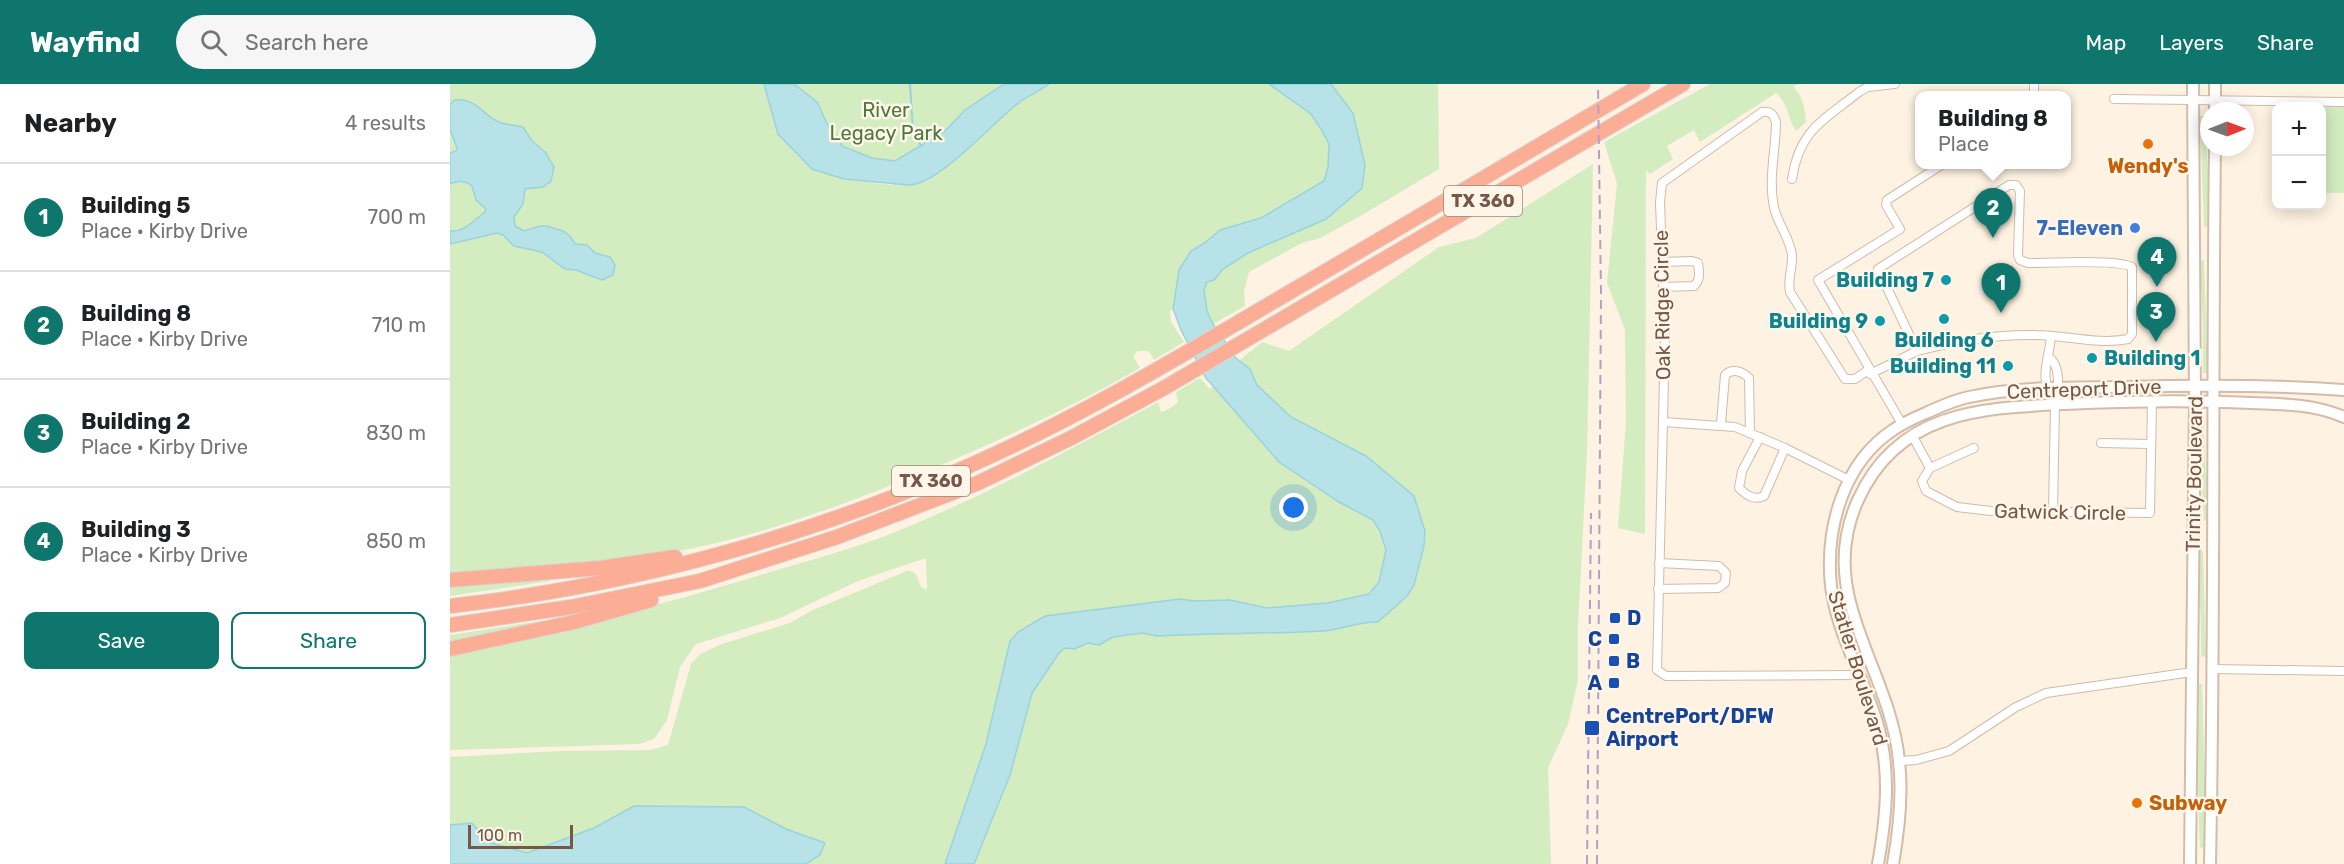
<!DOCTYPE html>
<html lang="en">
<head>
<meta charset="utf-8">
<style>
	:root { --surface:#fff; --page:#f6f6f6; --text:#202124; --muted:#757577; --line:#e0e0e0; --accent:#0f766e }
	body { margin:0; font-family:Rubik,sans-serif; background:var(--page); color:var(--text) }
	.controls { position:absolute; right:18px; top:18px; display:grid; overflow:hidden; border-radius:12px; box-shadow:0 3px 15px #0003 }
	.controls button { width:54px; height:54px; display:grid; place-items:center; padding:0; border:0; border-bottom:2px solid var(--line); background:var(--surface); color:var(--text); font:30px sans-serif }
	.compass { position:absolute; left:1750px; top:18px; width:54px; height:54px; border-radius:50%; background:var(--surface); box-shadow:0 3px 15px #0003; rotate:89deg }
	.scale { position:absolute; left:18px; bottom:15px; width:105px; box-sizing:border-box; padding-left:6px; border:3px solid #775747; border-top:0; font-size:16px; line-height:21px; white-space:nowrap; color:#775747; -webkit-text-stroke:4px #fff6ea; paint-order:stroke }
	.you { position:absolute; left:844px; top:424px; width:21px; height:21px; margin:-15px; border:4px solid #fff; border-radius:50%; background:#1a73e8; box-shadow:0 0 0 9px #1a73e833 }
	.badge { display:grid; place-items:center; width:39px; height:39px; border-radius:50%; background:var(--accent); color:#fff; font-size:20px; font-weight:700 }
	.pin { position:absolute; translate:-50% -50px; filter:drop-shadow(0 2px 3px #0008) }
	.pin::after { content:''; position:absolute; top:32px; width:21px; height:18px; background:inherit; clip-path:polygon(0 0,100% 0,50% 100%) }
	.popup { position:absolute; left:1465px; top:7px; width:156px; height:78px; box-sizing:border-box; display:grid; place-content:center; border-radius:12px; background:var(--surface); filter:drop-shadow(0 2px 4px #0005); font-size:20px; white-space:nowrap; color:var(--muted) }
	.popup b { font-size:22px; color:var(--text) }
	.popup::after { content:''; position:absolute; left:50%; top:100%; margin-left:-12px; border:12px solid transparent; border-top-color:var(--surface) }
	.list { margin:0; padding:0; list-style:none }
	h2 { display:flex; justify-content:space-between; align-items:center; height:78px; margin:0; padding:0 24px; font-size:26px }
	h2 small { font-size:20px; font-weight:400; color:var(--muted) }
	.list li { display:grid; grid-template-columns:39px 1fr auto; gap:18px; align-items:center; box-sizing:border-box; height:108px; padding:0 24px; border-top:2px solid var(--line) }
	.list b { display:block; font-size:22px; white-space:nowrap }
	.list p { margin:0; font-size:20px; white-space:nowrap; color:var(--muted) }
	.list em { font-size:20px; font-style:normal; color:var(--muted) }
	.actions { display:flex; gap:12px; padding:18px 24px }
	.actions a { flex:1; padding:14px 0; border:2px solid var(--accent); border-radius:12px; text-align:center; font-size:21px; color:var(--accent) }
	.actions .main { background:var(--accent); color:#fff }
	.icon { flex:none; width:33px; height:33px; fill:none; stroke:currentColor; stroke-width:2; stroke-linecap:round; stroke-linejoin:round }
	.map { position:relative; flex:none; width:1894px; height:780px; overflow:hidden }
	header { display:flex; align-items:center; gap:36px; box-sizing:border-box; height:84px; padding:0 30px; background:var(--accent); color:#fff }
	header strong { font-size:28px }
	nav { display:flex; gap:33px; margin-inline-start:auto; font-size:21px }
	.search { width:420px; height:54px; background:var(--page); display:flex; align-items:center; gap:15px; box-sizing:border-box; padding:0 21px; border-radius:33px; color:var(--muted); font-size:22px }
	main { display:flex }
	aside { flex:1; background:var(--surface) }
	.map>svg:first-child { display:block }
	.green { fill:#d3ecc0 }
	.water { fill:#b6e2e8; stroke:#9bd3db; stroke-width:1.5 }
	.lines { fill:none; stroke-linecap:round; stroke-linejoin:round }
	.stream { stroke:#9bd3db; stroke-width:2 }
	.street-casing { stroke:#d1bbab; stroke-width:10 }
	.secondary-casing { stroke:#d5bba8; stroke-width:14 }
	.highway-casing { stroke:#dcd3cf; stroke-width:16 }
	.street { stroke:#fff; stroke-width:8 }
	.secondary { stroke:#fff; stroke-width:10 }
	.highway { stroke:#fbad95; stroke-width:14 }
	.rail { stroke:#b4a0c7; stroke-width:2; stroke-dasharray:9 6; stroke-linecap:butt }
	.food-dot { fill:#e8710a; stroke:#fff6ea; stroke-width:2 }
	.shop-dot { fill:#3f7fe0; stroke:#fff6ea; stroke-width:2 }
	.culture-dot { fill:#0f9aa8; stroke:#fff6ea; stroke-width:2 }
	.transit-dot { fill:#1a4fb4; stroke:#fff6ea; stroke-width:2 }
	.labels { text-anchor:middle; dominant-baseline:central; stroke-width:5; stroke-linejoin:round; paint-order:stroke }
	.shield { fill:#fff6ea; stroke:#a08778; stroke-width:1.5 }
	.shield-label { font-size:18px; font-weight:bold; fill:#775747 }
	.park-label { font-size:20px; fill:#4f783c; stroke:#fff6ea }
	.food-label { font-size:20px; font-weight:bold; fill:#c56008; stroke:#fff6ea }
	.shop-label { font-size:20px; font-weight:bold; fill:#366cbe; stroke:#fff6ea; text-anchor:end }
	.culture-label { font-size:20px; font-weight:bold; fill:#0d838f; stroke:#fff6ea; text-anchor:end }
	.street-label { font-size:20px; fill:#775747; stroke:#fff6ea }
	.transit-label { font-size:20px; font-weight:bold; fill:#164399; stroke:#fff6ea; text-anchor:start }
</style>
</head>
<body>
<header>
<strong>Wayfind</strong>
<div class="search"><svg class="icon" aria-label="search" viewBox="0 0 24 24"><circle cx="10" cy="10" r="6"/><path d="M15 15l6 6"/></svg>Search here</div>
<nav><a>Map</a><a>Layers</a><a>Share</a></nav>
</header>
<main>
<aside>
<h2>Nearby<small>4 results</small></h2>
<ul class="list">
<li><span class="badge">1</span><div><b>Building 5</b><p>Place · Kirby Drive</p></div><em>700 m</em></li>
<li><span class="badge">2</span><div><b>Building 8</b><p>Place · Kirby Drive</p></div><em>710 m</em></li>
<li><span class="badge">3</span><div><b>Building 2</b><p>Place · Kirby Drive</p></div><em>830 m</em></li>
<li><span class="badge">4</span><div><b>Building 3</b><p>Place · Kirby Drive</p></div><em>850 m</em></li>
</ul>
<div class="actions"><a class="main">Save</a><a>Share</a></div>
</aside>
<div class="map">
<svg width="1894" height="780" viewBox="0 0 1894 780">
	<rect width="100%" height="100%" fill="#fef2e2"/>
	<g class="green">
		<path d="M0,0H314L328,50L362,85L394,95L441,101L514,69L571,17L599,0H819L861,30L871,45L879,60L878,83L874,97L811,134L770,146L756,158L741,167L726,203L723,225L720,227L721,238L734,258L704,276L699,267H688L683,272L690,284C611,329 528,367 444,400C371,429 295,456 217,469C146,481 72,484 0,489Z"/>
		<path d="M344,0H554L515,26L494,48L445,77L422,74L392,62L388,53L380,46L367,18Z"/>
		<path d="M881,0H988L989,85L912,131L870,154L850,160L799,188L794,207L795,222L763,240C757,227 752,212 757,198L764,196L773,185L798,169L876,135L912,104V65L907,52L903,29Z"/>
		<path d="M1260,0H1350L1343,2C1353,13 1355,24 1356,38L1346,47C1337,34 1340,22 1326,9L1250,58L1244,46L1217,62L1223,75L1200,90L1196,86L1195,450L1168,444L1176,338L1175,246L1157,199L1167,100L1154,58Z"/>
		<rect x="1872" y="23" width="22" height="86"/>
		<path d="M1750,32H1755L1759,107V143H1754Z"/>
		<path d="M1143,80L1137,368L1128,542V596L1118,640L1098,684L1101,780H0V673L111,667L201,666L218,661L241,580L250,570L269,561L340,539L363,526L459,486L466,490L471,503L477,506L476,474L408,497L330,534L246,560L230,583L217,636L204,655L189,660L0,666V572C106,547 212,521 317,489C357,477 399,466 438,451C532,413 620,366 708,318L711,328L719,325L728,318L726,308L750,294L760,305L768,300L774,289L812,258L839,267L989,163L1026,154Z"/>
		<path d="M1754,176L1758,290L1753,289V239L1750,177Z"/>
		<path d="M1750,328L1753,329C1754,364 1757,399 1757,434L1754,438L1749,359Z"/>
		<path d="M1750,458L1753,470L1756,573L1751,572C1752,535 1748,498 1748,460Z"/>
		<path d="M104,494L100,497L0,512V499Z"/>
		<path d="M117,533L0,561V551Z"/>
		<path d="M1748,600H1752L1755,697V760L1753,765L1750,763L1746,659Z"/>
	</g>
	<g class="water">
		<path d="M314,0H344L367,18L380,46L388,53L392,62L422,74L445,77L494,48L515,26L554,0H599C590,7 580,11 571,17C544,37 490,100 459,101L394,95L362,85L328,50Z"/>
		<path d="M819,0H881L903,29L915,81L912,104L876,135L798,169L773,185L764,196L757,198L754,206L757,227L763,240L786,274L800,285L807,301L841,333L916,372L964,412L975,447L974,462L964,501L957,512L928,538C909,537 892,546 874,547C818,550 763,549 707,552L692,549L663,553L649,561L638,559L624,565L615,564L609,569L582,609L560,691L524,780H495L536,660L560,557L568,548L595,532L730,515L744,517L780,516L817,524L878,519L919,510L929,498L936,466L930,447L923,436L889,418L829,378L756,294L731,246L723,225L729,186L741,167L756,158L770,146L811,134L874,97L878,83L879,60L871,45L861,30Z"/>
		<path d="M5,16C26,13 32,31 49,38C56,41 65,41 73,43L82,57L95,68L104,83L101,97L93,103L75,105L73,120L64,133L65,142L74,147L90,142H96L113,147L120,152L125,160L137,161L145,169L160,173L165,181L163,191L152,196L126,186L115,185L92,168L64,162L53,151L47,149L0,160V147C16,148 23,136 35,128L36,125L26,116L22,102L18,99L9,97L0,100V69L6,67L7,64L0,45V20Z"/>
		<path d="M184,722L294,723L336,745L375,759L370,771L356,780H0V741L22,739L38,758L77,769L144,744Z"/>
	</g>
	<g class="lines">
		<path class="stream" d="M460,0L463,47L471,62"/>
		<defs>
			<g id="street">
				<path d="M1584,0V12"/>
				<path d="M1664,15L1894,18"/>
				<path d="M1342,95C1349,46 1374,36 1409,8L1418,3L1445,0"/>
				<path d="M1212,178L1242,177L1248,179C1249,187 1251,196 1244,202L1213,203"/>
				<path d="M1601,252C1598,283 1588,290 1605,320"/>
				<path d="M1599,273C1612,284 1608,305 1605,320L1603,428"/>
				<path d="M1420,290L1467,267L1428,185L1559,101H1566L1570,107L1568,171L1570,176L1578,179C1598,179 1669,175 1682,183V250L1678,255C1648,261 1616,251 1586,251C1546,250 1505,257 1467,267"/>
				<path d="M1213,338L1285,343L1335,364L1399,396"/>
				<path d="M1271,340L1275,291C1282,284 1292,287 1299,294L1300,348"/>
				<path d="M1452,340L1368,196L1450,145L1436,121L1437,116L1493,80"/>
				<path d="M1462,351L1480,384"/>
				<path d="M1310,353L1292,387L1289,404C1296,411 1304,417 1314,412L1335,364"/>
				<path d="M1651,359L1701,360"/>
				<path d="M1480,384L1472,397L1476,407L1507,423L1541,427L1700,429L1702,317"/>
				<path d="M1480,384L1524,364"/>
				<path d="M1208,505L1268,504L1275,499L1276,489L1269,482L1209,479"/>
				<path d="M1763,585L1894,587"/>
				<path d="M1409,591L1216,592L1207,586L1215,253L1210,118L1212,99L1312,28C1321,27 1323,30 1326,38C1326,65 1318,95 1324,123C1327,139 1340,154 1342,171C1343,184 1337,195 1340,208L1395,295H1405L1418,286"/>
				<path d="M1449,677L1466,676L1499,667L1566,623L1596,609L1742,588"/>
			</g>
			<g id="secondary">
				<path d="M1765,27V0"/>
				<path d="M1428,780C1436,734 1441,689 1428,642C1415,595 1387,551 1381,502C1375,445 1393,379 1443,346C1453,339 1464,334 1476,329C1489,323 1504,316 1519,313C1570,302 1624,304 1676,303C1749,301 1822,301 1894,306"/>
				<path d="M1443,780C1449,746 1453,711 1449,677C1444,622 1415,574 1401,522C1391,486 1393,449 1408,416C1448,327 1531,324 1615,320C1677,317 1739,316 1801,319C1832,320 1864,320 1894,333"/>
				<path d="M1740,780L1745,317L1743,0"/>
				<path d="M1760,780C1765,541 1762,302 1765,63"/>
			</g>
			<g id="highway">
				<path d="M0,496L150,484L225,473"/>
				<path d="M0,522C179,502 356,453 521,381C632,332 736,269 840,208C958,139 1076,69 1193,0"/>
				<path d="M0,541L121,523L250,497L387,453L528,399L623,353L714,304L1233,0"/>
				<path d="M0,565L124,538L201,516"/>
			</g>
		</defs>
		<use href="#street" class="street-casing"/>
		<use href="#secondary" class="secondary-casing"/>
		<use href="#highway" class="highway-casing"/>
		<use href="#street" class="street"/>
		<use href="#secondary" class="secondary"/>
		<use href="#highway" class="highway"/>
		<g class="rail">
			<path d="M1137,780L1141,429"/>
			<path d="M1147,780L1151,210L1148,0"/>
		</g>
	</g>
	<g class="food-dot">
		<circle cx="1698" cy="60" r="6"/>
		<circle cx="1687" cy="719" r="6"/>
	</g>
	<circle class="shop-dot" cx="1685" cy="144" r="6"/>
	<g class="culture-dot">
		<circle cx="1496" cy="196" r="6"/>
		<circle cx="1494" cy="235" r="6"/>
		<circle cx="1430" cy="237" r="6"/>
		<circle cx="1642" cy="274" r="6"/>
		<circle cx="1558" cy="282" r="6"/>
	</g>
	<g class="transit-dot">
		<rect x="1159" y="528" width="12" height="12" rx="3"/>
		<rect x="1158" y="549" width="12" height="12" rx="3"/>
		<rect x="1158" y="571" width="12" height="12" rx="3"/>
		<rect x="1158" y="593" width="12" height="12" rx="3"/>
		<rect x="1134" y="636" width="16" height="16" rx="3"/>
	</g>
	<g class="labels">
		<g class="shield">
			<rect x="994" y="102" width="78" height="30" rx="4.5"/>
			<rect x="442" y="382" width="78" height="30" rx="4.5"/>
		</g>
		<g class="shield-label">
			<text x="1033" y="117">TX 360</text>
			<text x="481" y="397">TX 360</text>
		</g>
		<g class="park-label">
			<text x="436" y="26">River<tspan x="436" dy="23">Legacy Park</tspan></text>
		</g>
		<g class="food-label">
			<text x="1698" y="82">Wendy's</text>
			<text x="1699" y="719" text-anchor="start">Subway</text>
		</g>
		<g class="shop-label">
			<text x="1673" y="144">7-Eleven</text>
		</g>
		<g class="culture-label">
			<text x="1484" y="196">Building 7</text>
			<text x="1418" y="237">Building 9</text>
			<text x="1494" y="256" text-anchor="middle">Building 6</text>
			<text x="1654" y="274" text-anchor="start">Building 1</text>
			<text x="1546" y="282">Building 11</text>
		</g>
		<g class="street-label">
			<text transform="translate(1212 221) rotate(-91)">Oak Ridge Circle</text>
			<text transform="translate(1634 305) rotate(-2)">Centreport Drive</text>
			<text transform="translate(1744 390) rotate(-89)">Trinity Boulevard</text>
			<text transform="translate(1610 428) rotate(1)">Gatwick Circle</text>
			<text transform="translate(1408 584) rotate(73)">Statler Boulevard</text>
		</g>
		<g class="transit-label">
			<text x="1177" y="534">D</text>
			<text x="1152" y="555" text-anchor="end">C</text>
			<text x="1176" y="577">B</text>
			<text x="1152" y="599" text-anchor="end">A</text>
			<text x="1156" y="632">CentrePort/DFW<tspan x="1156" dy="23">Airport</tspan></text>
		</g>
	</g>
</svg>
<div class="controls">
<button>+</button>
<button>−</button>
</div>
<svg class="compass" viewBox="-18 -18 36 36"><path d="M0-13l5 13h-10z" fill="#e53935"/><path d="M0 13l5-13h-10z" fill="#757577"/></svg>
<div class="scale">100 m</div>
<div class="you"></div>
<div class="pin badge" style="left:1551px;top:229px">1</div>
<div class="pin badge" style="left:1543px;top:154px">2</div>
<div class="popup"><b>Building 8</b>Place</div>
<div class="pin badge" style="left:1706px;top:258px">3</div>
<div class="pin badge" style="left:1707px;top:203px">4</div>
</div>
</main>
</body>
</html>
